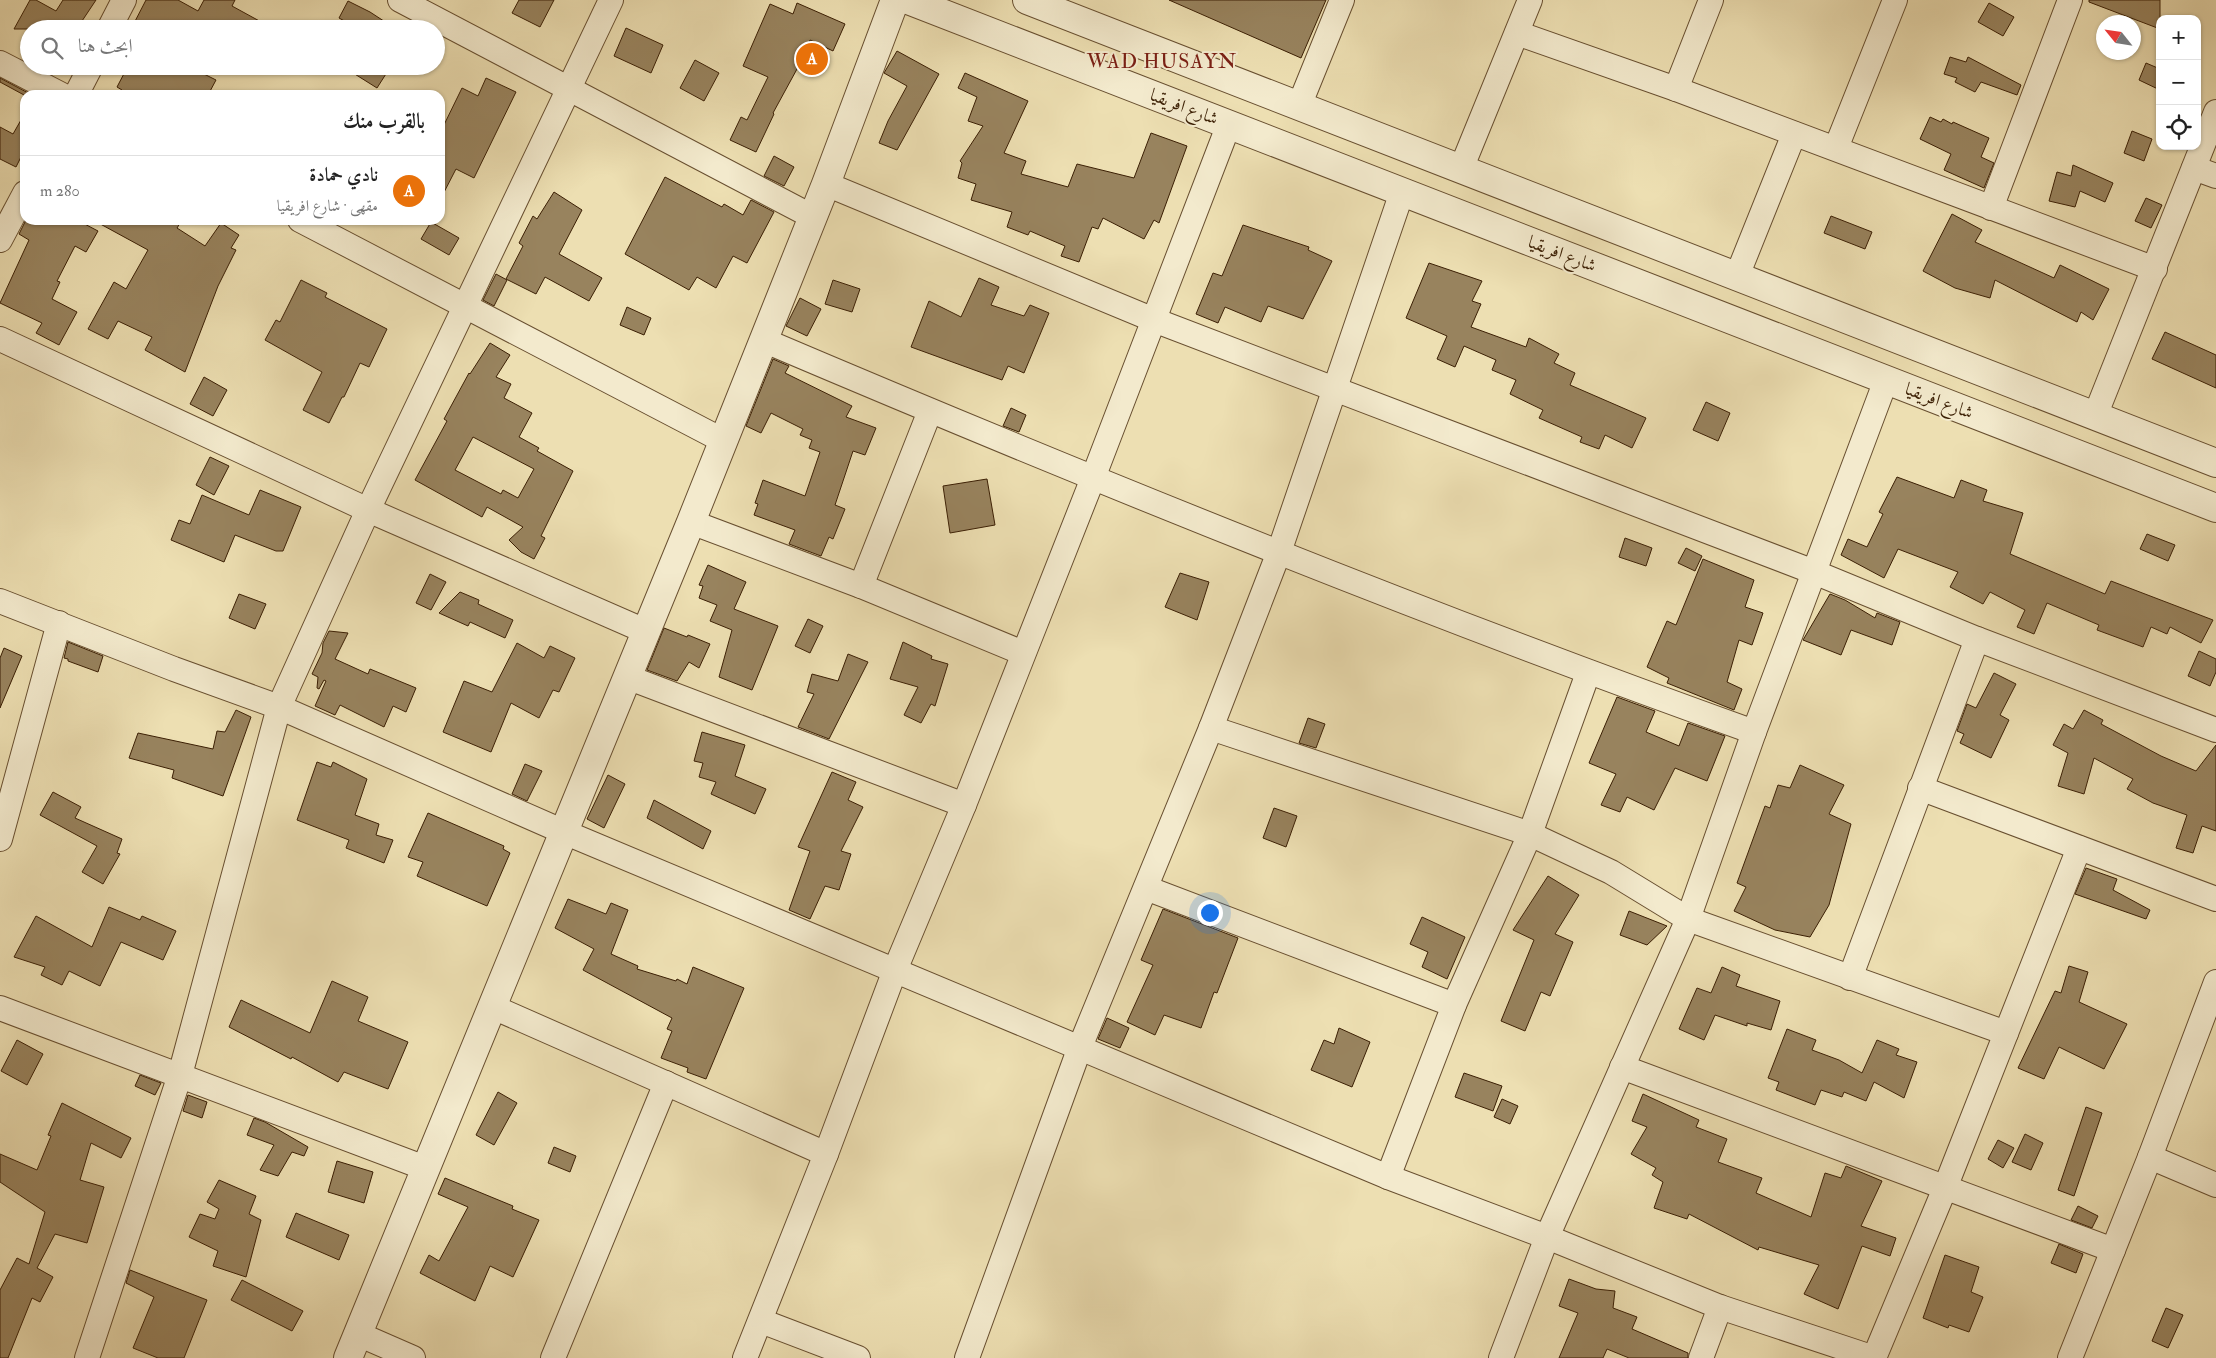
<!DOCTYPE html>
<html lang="ar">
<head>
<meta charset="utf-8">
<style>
	:root { --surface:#fff; --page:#f6f6f6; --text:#222; --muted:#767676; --line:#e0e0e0; --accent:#8f2418 }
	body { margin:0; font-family:"IM FELL Double Pica",Amiri,serif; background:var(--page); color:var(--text); direction:rtl }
	.controls { position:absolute; right:15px; top:15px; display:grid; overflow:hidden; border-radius:10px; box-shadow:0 1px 4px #0004 }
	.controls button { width:45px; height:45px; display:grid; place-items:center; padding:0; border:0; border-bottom:1px solid var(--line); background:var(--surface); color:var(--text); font:25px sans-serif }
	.compass { position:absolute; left:2096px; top:15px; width:45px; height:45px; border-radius:50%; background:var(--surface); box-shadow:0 1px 4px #0004; rotate:300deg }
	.you { position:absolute; left:1209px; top:912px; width:18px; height:18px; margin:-12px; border:4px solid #fff; border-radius:50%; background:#1a73e8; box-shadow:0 0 0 8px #1a73e833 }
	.badge { display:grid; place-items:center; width:32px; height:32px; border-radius:50%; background:var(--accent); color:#fff; font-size:16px; font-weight:700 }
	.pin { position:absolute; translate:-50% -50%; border:2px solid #fff; box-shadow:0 1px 5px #0006 }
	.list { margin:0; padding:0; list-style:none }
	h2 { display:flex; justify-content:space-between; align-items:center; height:65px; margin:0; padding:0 20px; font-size:21px }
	h2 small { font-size:16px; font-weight:400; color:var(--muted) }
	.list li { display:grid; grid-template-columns:32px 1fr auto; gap:15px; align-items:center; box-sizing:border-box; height:70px; padding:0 20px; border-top:1px solid var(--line) }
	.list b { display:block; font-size:19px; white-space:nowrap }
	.list p { margin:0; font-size:16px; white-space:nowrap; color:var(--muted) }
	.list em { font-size:16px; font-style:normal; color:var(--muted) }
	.icon { flex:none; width:28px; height:28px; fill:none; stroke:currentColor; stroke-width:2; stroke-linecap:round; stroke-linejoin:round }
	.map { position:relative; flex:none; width:2216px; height:1358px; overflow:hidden; direction:ltr }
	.search { position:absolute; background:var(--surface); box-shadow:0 1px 4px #0004; left:20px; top:20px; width:425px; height:55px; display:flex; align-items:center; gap:12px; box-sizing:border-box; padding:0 18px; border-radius:28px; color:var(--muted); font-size:19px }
	.panel { position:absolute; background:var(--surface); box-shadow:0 1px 4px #0004; left:20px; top:90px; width:425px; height:135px; border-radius:15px; direction:rtl }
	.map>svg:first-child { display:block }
	.building { fill:#98835e; stroke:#3b1f04; fill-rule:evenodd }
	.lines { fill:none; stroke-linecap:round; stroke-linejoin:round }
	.minor-casing { stroke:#684f30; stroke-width:26 }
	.tertiary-casing { stroke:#684f30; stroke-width:30 }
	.minor { stroke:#f3eacd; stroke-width:24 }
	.tertiary { stroke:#f3eacd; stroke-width:28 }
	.labels { text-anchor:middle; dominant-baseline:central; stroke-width:4; stroke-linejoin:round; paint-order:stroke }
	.street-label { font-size:18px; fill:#3b1f04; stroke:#f3eacd }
	.quarter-label { font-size:20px; letter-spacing:1px; fill:#7a1f14; stroke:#f3eacd }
</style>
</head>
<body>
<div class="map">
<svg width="2216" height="1358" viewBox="0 0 2216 1358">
	<rect width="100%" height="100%" fill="#eddfb2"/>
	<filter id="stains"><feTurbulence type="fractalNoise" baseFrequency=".004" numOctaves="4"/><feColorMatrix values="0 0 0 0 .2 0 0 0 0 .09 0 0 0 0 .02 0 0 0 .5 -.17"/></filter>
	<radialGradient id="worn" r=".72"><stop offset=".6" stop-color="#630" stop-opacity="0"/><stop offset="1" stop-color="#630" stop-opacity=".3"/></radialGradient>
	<g class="building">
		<path d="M30,0H36L56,11L63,0H96L80,24L88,29H14Z"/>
		<path d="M146,0H178L198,11L204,0H235L232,6L274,29H131Z"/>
		<path d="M519,0H554L540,27L512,13Z"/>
		<path d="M1169,0H1326L1301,58Z"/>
		<path d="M2089,0H2160V29L2089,2Z"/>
		<path d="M348,1L370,12L396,29H359L339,18Z"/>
		<path d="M797,3L845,24L833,51L810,40L797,69L773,113L774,114L756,152L730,140L741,117L747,120L768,77L743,66L770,4L793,14Z"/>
		<path d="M1989,3L2014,17L2003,36L1978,22Z"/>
		<path d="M626,28L663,45L651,73L614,56Z"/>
		<path d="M897,51L939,74L897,150L879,143L888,121L907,86L884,73Z"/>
		<path d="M1950,57L1966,62L1968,57L2021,85L2017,95L1981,82L1975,92L1955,82L1957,78L1944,74Z"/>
		<path d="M695,60L719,73L704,101L680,88Z"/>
		<path d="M2146,63L2160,69V90L2139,80Z"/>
		<path d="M36,66H58L53,75Z"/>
		<path d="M128,66H188L216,80L208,95H119L122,90L117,87Z"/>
		<path d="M342,66H391L377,88Z"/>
		<path d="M965,73L1028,101L1004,153L1026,161L1021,174L1068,187L1077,164L1134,178L1151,133L1187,146L1159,223L1154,220L1144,239L1103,218L1098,229L1092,227L1079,262L1061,256L1065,246L1030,231L1028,235L1007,227L1012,212L971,200L976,184L958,178L962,163L960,161L983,126L968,121L977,97L958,88Z"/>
		<path d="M0,78L32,95H24L0,82Z"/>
		<path d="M486,78L516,92L474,178L456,169L440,200V133L462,88L478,96Z"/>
		<path d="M25,113V149L16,167L0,159V127L13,134Z"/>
		<path d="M1930,117L1941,122L1943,119L1952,124L1953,122L1989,138L1981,157L1994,163L1984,188L1944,170L1951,154L1920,139Z"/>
		<path d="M2132,131L2152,139L2144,161L2124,153Z"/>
		<path d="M774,156L794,167L784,186L764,176Z"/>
		<path d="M2073,165L2113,183L2105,202L2080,191L2075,207L2049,201L2057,172L2071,176Z"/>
		<path d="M665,177L722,207L724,204L743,215L751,200L774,212L747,263L733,256L716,288L697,277L689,290L625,254Z"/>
		<path d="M554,192L582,210L559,254L602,278L589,301L545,277L536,294L506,279L523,246L519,243L533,216L537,219Z"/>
		<path d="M2146,198L2162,205L2151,228L2135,221Z"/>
		<path d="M1952,214L1982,230L1975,242L2054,278L2060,265L2109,289L2093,320L2081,312L2077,322L1995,280L1990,298L1955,288L1923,271Z"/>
		<path d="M1831,216L1872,232L1865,249L1824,233Z"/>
		<path d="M26,220H77L98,231L86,252L75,246L57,281L60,282L52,299L77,312L59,345L36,333L42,323L0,303L29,240L19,234Z"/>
		<path d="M93,220H182L177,228L205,246L221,223L239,235L231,248L236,250L218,286L185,372L145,350L152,337L118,321L108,339L88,329L114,282L126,289L148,250Z"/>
		<path d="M431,222L459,238L449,255L421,239Z"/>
		<path d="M1243,225L1309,247L1308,250L1332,261L1303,319L1268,306L1261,322L1225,307L1218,323L1196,314L1213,273L1222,276Z"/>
		<path d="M1429,263L1482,281L1472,301L1481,304L1471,327L1526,347L1529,338L1559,354L1554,363L1575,373L1570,385L1646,418L1632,448L1605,435L1599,449L1580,442L1582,437L1539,418L1543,410L1510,394L1516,380L1492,370L1496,360L1464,346L1455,367L1437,359L1447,336L1406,318Z"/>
		<path d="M496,274L507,280L494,306L483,300Z"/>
		<path d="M979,278L999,287L991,305L1024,316L1030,305L1049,313L1024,373L1008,366L1002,380L911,347L929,301L961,317Z"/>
		<path d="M301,280L327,293L325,297L387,329L369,367L360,363L344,397H342L329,423L303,410L322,372L265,340L276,320L280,322Z"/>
		<path d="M833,280L860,289L852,312L825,304Z"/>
		<path d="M800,298L821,309L807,336L786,326Z"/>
		<path d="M627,307L651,318L644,335L620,325Z"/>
		<path d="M2165,332L2216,355V388L2152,359Z"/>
		<path d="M490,343L510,355L496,377L511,384L504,398L532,413L519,437L539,448L537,451L573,471L541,536L545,538L534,559L521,552L509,540L523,527L487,507L482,517L415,480L447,421L444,419L469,373L470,374ZM473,437L534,469L518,498L503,490L501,494L455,470Z"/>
		<path d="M773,359L789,366L785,373L852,406L846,417L876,428L865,455L853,451L835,505L845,509L833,539L829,537L821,556L789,544L795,530L754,515L758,504L755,503L763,480L805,496L820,452L809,448L812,440L800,435L803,429L771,413L761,433L746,426Z"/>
		<path d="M204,377L227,390L213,416L190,404Z"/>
		<path d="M1706,402L1730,413L1718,441L1693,430Z"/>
		<path d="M1011,408L1026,415L1019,432L1003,426Z"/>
		<path d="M210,457L229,466L214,495L196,485Z"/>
		<path d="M1897,477L1954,498L1961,480L1987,490L1983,501L2023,513L2010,554L2105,594L2111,581L2213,620L2201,643L2170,627L2167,634L2151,627L2143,647L2097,630L2099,625L2047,603L2034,634L2017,627L2025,610L1990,592L1983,604L1950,587L1958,572L1898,549L1884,578L1841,555L1848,539L1867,547L1883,514L1879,512Z"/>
		<path d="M987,479L995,525L950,533L943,486Z"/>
		<path d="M260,490L301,507L283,551H276L235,535L224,562L171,540L179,520L190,524L202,495L249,515Z"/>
		<path d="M2147,534L2175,545L2168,561L2140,549Z"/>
		<path d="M1625,538L1652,548L1646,566L1619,557Z"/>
		<path d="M1686,548L1702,556L1695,571L1678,563Z"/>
		<path d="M1703,559L1754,580L1745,607L1763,613L1752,645L1739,640L1727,682L1742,689L1734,710L1667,683L1669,678L1647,667L1667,621L1676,625Z"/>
		<path d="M708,565L746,582L734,609L778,626L752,690L719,677L732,630L710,621L717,605L699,598L703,586L699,585Z"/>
		<path d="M1180,573L1209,582L1197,620L1165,607Z"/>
		<path d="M430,574L446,582L431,610L416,603Z"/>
		<path d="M460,592L479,600L478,604L513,620L505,638L470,622L468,626L439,613Z"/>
		<path d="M239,594L266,604L255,629L229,618Z"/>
		<path d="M1830,594L1845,600L1875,618L1877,613L1900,622L1892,645L1851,630L1841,655L1803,640Z"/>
		<path d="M808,619L823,626L810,653L795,646Z"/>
		<path d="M664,628L687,637L688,635L710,644L699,668L689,662L677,681L647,670Z"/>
		<path d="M329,631L348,633L335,659L368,674L370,669L416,688L406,712L393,706L384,727L340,705L335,715L315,706L326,681L324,680L319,689L317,688L318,677L312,674L322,653L323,643Z"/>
		<path d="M68,642L103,656L98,672L68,661V659L64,658Z"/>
		<path d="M903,642L932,656L931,659L948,664L935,706L931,704L921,723L904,715L918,687L890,679Z"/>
		<path d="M517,643L544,658L550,646L575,658L559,692L553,690L539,718L511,703L491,752L443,732L464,681L492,692Z"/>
		<path d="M4,648L22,656L0,708V658Z"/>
		<path d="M2199,651L2216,659V672L2210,686L2188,676Z"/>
		<path d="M848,654L868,662L829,739L798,727L814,694L807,692L812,674L838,681Z"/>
		<path d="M1994,673L2016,684L2000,715L2009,720L1991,758L1960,743L1964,734L1957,731L1967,704L1976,708Z"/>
		<path d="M1617,697L1655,711L1646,732L1679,746L1688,723L1725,736L1707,781L1675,768L1654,810L1627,797L1620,812L1601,805L1616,774L1589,763Z"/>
		<path d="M236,710L251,717L223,796L172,778L174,770L129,758L138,733L213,749L217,731L225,732Z"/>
		<path d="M2084,710L2103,720L2101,724L2161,756L2196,771L2216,745V831L2202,826L2193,853L2176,848L2187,815L2153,803L2127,789L2133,779L2094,758L2084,794L2058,786L2068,753L2053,745L2064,724L2073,729Z"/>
		<path d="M1308,718L1325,724L1316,748L1299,743Z"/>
		<path d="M702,732L745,745L735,776L766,789L755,814L711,794L716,782L699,777L703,763L694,761Z"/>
		<path d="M317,762L331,767L333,762L367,779L355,815L379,824L376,835L393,840L384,863L346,848L349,840L297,820Z"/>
		<path d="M525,764L542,771L527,801L512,794Z"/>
		<path d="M1800,765L1844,785L1829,814L1851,824L1829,905L1810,937L1775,930L1734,911L1746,887L1737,883L1765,806L1770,808L1778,785L1790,788Z"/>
		<path d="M832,772L856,782L848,800L863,807L841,851L851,854L839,890L825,886L810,919L789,910L810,851L798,847Z"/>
		<path d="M608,775L625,784L604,828L587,819Z"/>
		<path d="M53,792L81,807L75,818L122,839L117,853L120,854L103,884L82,872L97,846L40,815Z"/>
		<path d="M654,800L711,831L703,849L647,818Z"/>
		<path d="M1274,808L1297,816L1286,847L1263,838Z"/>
		<path d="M428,813L504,846L503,849L510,853L487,906L417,876L423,862L408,857Z"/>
		<path d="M2086,868L2117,879L2113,890L2150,910L2146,919L2075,894Z"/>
		<path d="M1548,876L1579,895L1555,934L1573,942L1550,996L1541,992L1525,1031L1501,1021L1534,940L1513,930Z"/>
		<path d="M568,899L606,914L611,903L628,910L611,954L638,966L637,969L676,981L677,979L687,984L693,967L744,988L706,1079L687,1072L688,1068L661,1058L672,1031L667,1029L672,1018L583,970L594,949L555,928Z"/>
		<path d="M109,907L140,920L142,916L176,931L163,960L121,942L100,986L69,971L62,985L41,975L45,967L14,957L36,916L92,947Z"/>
		<path d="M1163,909L1238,938L1217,993L1214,992L1201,1028L1164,1015L1155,1035L1127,1022L1153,965L1141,960Z"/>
		<path d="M1629,911L1667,926L1647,945L1620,935Z"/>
		<path d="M1422,917L1465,937L1447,979L1422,967L1428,952L1410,944Z"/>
		<path d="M2069,966L2088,972L2079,1002L2127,1024L2104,1069L2059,1047L2044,1079L2018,1068L2055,991L2061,993Z"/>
		<path d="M1722,967L1740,975L1736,986L1780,1001L1771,1030L1747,1023V1026L1715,1015L1704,1040L1679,1029L1697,988L1711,993Z"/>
		<path d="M332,981L368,997L358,1021L408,1042L388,1089L344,1072L338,1082L292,1057L291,1059L229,1027L241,1000L310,1033Z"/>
		<path d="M1107,1018L1129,1028L1120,1048L1098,1039Z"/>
		<path d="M1339,1028L1370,1042L1352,1087L1311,1070L1324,1040L1334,1044Z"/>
		<path d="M1787,1029L1816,1040L1812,1050L1839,1060L1862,1073L1877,1040L1899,1049L1896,1055L1917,1062L1904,1098L1874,1082L1866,1101L1844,1092L1842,1097L1821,1090L1815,1105L1776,1090L1779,1082L1768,1078Z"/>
		<path d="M17,1040L43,1054L27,1085L1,1071Z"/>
		<path d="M1464,1073L1502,1086L1493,1111L1455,1097Z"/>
		<path d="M140,1075L161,1083L155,1095L135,1086Z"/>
		<path d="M498,1092L517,1103L494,1145L476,1135Z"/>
		<path d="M1643,1094L1699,1120L1696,1127L1727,1139L1718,1162L1762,1178L1756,1193L1811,1217L1825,1173L1841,1178L1846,1166L1882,1181L1861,1226L1896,1238L1890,1256L1862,1246L1838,1309L1804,1294L1819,1265L1759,1247L1758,1250L1689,1214L1687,1219L1654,1208L1663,1182L1652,1175L1656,1168L1631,1154L1647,1127L1632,1121Z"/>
		<path d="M188,1095L207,1102L202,1118L183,1111Z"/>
		<path d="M1502,1099L1518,1106L1510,1124L1494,1117Z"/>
		<path d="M62,1103L131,1138L121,1158L91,1143L80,1180L104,1187L87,1243L55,1234L37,1268L53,1277L40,1302L32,1298L8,1358H0V1290L17,1258L29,1264L45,1212L0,1182V1154L37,1170L51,1136L48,1135Z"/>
		<path d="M2086,1107L2102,1113L2074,1196L2058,1190Z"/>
		<path d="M254,1118L265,1122L308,1147L304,1156L292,1152L278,1176L260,1170L274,1145L247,1135Z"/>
		<path d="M2025,1134L2043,1143L2031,1170L2012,1162Z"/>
		<path d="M1998,1140L2014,1148L2003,1168L1988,1159Z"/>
		<path d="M554,1147L576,1156L570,1172L548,1163Z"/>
		<path d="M337,1161L373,1172L364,1203L328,1192Z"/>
		<path d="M445,1178L513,1206L512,1209L539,1220L513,1277L490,1266L475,1301L420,1273L429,1255L439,1261L468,1207L438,1194Z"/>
		<path d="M219,1180L256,1196L249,1214L261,1220L246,1277L213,1266L218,1251L189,1237L200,1214L215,1219L219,1209L207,1202Z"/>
		<path d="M2078,1206L2098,1216L2092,1228L2071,1220Z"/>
		<path d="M296,1213L349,1235L339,1260L286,1237Z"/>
		<path d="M2059,1244L2083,1254L2076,1273L2051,1263Z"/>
		<path d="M1945,1255L1979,1267L1971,1292L1983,1297L1969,1332L1949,1325L1948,1328L1923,1318Z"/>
		<path d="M130,1270L207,1300L184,1358H158L133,1348L154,1297L126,1283Z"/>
		<path d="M1569,1279L1596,1289L1615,1291L1613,1308L1637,1317L1632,1329L1688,1353V1358H1629L1607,1349L1603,1358H1559L1578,1313L1559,1306Z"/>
		<path d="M242,1280L303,1311L292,1331L231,1300Z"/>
		<path d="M2166,1308L2183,1315L2168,1348L2152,1341Z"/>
	</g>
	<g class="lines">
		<defs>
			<g id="minor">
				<path d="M400,0L813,217"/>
				<path d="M109,29L124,0"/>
				<path d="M1517,33L1676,89L2155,269"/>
				<path d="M0,63L62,95"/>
				<path d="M1676,89L1711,0"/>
				<path d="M76,95L91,66"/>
				<path d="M1299,106L1342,0"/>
				<path d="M1836,148L1895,0"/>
				<path d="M2194,168L2216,176"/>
				<path d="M1461,169L1530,0"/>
				<path d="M826,184L1154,320L1814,572L1977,639L2216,730"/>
				<path d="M1991,208L2070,0"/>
				<path d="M300,220L722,440"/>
				<path d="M0,240L25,193"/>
				<path d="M1737,276L1794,134"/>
				<path d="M0,339L368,510L645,631"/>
				<path d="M763,340C1090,479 1420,613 1754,732"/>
				<path d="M2095,416L2216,112"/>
				<path d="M691,522L861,586L1023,653"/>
				<path d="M861,586L930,411"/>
				<path d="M0,601L174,669L279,707L564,832L1388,1177L1547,1237L1720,1307L1874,1358"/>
				<path d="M627,677L964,805"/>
				<path d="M1211,728L1530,834L1611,872L1688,919L2006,1033"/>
				<path d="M1920,788L2216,899"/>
				<path d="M0,839L59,623"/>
				<path d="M1146,888L1454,1005"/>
				<path d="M1850,978L1977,639"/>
				<path d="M493,1007L826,1154"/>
				<path d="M0,1008L425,1168"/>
				<path d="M1622,1067L2113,1250"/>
				<path d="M2150,1157L2216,1185"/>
				<path d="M1388,1177L1454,1005L1530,834L1588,673"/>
				<path d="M761,1321L858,1358"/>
				<path d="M358,1334L413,1358"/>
				<path d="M87,1358L180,1075L279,707L368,510L611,0"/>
				<path d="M553,1358L666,1083"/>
				<path d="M745,1358L826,1154L895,970L964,805L1093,478L1229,124"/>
				<path d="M967,1358L1080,1047L1211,728L1279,552L1402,192"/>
				<path d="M1501,1358L1547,1237L1688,919L1754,732L1886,380"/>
				<path d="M1701,1358L1720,1307"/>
				<path d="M1874,1358L1945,1188L2079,848"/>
				<path d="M2070,1358L2150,1157L2216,982"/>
			</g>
			<g id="tertiary">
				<path d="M908,0L2216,508"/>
				<path d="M1027,0L2216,463"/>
				<path d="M348,1358L691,522L826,184L895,0"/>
			</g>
		</defs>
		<use href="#minor" class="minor-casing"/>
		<use href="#tertiary" class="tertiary-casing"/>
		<use href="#minor" class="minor"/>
		<use href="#tertiary" class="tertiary"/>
	</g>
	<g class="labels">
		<g class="street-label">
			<text transform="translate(1184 107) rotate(21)">شارع افريقيا</text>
			<text transform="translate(1562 254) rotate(21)">شارع افريقيا</text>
			<text transform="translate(1939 401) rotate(21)">شارع افريقيا</text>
		</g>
		<g class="quarter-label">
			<text x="1162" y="61">WAD HUSAYN</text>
		</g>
	</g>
	<rect width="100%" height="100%" filter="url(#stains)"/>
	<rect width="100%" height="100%" fill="url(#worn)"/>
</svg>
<div class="controls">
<button>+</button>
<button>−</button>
<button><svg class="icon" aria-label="locate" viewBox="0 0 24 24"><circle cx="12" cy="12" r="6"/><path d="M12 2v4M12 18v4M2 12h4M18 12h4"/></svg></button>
</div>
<svg class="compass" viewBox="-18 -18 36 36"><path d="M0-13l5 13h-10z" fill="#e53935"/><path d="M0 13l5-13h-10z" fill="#767676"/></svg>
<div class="you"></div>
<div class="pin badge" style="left:812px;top:59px;background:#e8710a">A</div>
<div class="search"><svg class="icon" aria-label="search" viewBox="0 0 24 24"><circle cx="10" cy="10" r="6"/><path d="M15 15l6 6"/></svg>ابحث هنا</div>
<section class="panel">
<h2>بالقرب منك<small></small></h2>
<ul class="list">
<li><span class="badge" style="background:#e8710a">A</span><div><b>نادي حمادة</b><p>مقهى · شارع افريقيا</p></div><em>280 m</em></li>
</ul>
</section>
</div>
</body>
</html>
